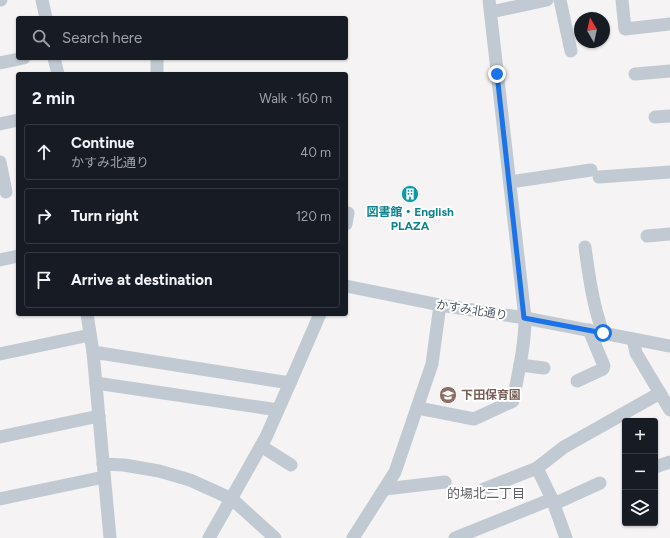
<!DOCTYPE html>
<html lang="en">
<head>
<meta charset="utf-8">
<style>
	:root { --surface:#171b24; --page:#20242c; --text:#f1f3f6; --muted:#9ea1a6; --line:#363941 }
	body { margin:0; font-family:Figtree,"Noto Sans JP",sans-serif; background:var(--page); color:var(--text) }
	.controls { position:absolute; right:12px; bottom:12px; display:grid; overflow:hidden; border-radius:4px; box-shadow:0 1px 3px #0004 }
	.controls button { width:36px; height:36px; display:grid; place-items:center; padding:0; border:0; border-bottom:1px solid var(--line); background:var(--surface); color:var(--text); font:20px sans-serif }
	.compass { position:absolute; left:574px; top:12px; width:36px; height:36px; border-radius:50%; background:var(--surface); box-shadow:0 1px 3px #0004; rotate:351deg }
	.stop { position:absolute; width:12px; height:12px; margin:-9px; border:3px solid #1a73e8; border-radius:50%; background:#fff }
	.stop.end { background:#1a73e8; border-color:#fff; box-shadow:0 1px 4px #0008 }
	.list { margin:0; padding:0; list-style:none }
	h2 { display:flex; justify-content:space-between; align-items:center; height:52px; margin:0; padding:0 16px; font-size:17px }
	h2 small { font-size:13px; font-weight:400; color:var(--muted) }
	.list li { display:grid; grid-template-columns:26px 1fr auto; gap:12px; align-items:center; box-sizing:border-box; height:56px; margin:0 8px 8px; padding:0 8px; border:1px solid var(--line); border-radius:4px }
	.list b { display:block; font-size:15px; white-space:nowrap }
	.list p { margin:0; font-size:13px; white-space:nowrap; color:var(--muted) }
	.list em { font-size:13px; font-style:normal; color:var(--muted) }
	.icon { flex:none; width:22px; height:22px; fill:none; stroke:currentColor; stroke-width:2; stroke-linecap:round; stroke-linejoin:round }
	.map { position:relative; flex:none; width:670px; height:538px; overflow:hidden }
	.search { position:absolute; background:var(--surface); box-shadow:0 1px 3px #0004; left:16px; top:16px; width:332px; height:44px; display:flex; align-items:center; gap:10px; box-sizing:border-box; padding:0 14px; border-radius:4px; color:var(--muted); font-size:15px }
	.panel { position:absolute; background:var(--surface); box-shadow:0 1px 3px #0004; left:16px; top:72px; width:332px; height:244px; border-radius:4px }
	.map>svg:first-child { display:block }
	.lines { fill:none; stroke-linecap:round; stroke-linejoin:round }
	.minor { stroke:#c1cad2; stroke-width:13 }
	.route { stroke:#1a73e8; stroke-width:5 }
	.labels { text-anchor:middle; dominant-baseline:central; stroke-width:4; stroke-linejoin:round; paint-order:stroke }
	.culture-label { font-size:12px; font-weight:bold; fill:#0d838f; stroke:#fff }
	.street-label { font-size:12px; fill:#4a5661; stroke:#fff }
	.education-label { font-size:12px; font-weight:bold; fill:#785e54; stroke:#fff; text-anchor:start }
	.neighbourhood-label { font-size:13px; fill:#5f6368; stroke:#fff }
</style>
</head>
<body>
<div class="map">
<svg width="670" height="538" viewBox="0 0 670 538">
	<rect width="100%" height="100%" fill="#f5f3f3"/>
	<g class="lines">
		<g class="minor">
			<path d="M0,0H1"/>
			<path d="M42,0L46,18"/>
			<path d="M560,0L571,51"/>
			<path d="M622,0L625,29L670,24"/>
			<path d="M491,12L547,0"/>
			<path d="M54,58L58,74"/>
			<path d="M157,58V74"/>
			<path d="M0,63L24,58"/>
			<path d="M635,74L670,71"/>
			<path d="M655,117L670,116"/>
			<path d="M0,124L18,120"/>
			<path d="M0,162L6,192"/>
			<path d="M599,177L670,172"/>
			<path d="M510,182L591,170"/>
			<path d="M346,224L348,213"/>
			<path d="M647,236L670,234"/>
			<path d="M585,247C589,277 593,305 603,333"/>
			<path d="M0,260L18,256"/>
			<path d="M346,286L440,305L525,318L670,346"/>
			<path d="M87,314L93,352L110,538"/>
			<path d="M633,339L636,353L670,410"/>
			<path d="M93,352L290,383"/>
			<path d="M0,354L90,335"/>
			<path d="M520,365L544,368"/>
			<path d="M577,381L603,369L604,366L589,330"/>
			<path d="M96,383L278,410"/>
			<path d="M418,408L474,419L513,401C518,374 525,346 525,318L489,0"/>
			<path d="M0,437L99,416"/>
			<path d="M261,446L291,465"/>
			<path d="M103,464L124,465L159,471L190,480L232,499L275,538"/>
			<path d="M655,467L670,462"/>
			<path d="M385,489L445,482"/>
			<path d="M484,489L537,468"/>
			<path d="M0,499L104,477"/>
			<path d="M554,504L600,483"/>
			<path d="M209,538L266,437L290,383L320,314"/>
			<path d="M353,538L395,472L432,364L440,305"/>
			<path d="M455,538L552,499"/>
			<path d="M566,538L552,499L537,468L564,447L660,393"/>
		</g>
	</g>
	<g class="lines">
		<path class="route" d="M497,74L524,318L603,333"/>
	</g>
	<defs>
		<symbol id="building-disc" viewBox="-11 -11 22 22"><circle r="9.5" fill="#0f9aa8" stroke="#fff"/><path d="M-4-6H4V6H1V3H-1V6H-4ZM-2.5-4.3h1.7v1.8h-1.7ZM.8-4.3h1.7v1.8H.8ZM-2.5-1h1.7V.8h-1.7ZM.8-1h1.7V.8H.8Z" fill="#fff"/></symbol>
		<symbol id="school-disc" viewBox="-11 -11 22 22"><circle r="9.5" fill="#8d6e63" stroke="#fff"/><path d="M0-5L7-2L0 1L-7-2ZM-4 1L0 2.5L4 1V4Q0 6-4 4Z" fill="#fff"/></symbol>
	</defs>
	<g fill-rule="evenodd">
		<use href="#building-disc" x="400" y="184" width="20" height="20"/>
		<use href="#school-disc" x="438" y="385" width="20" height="20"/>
	</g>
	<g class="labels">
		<g class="culture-label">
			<text x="410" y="212">図書館・English<tspan x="410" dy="14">PLAZA</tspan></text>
		</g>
		<g class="street-label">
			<text transform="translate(472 310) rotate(9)">かすみ北通り</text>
		</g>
		<g class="education-label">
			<text x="461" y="395">下田保育園</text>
		</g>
		<g class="neighbourhood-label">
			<text x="486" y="493">的場北二丁目</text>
		</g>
	</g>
</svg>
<div class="controls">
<button>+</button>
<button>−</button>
<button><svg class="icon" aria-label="layers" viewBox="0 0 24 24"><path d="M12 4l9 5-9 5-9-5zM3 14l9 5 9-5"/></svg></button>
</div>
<svg class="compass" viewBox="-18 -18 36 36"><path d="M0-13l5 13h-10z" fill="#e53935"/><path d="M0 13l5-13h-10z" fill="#9ea1a6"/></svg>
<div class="stop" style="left:603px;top:333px"></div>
<div class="stop end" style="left:497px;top:74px"></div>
<div class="search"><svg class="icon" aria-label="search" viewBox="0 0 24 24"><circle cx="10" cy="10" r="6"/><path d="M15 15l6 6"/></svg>Search here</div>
<section class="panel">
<h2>2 min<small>Walk · 160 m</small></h2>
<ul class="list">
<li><svg class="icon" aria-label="ahead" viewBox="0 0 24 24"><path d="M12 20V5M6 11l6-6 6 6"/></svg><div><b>Continue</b><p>かすみ北通り</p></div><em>40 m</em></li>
<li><svg class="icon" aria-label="right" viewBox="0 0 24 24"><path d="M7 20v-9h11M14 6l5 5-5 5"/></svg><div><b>Turn right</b></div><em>120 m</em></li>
<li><svg class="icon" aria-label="arrive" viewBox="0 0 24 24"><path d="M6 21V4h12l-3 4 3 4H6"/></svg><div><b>Arrive at destination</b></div></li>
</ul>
</section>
</div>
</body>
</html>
